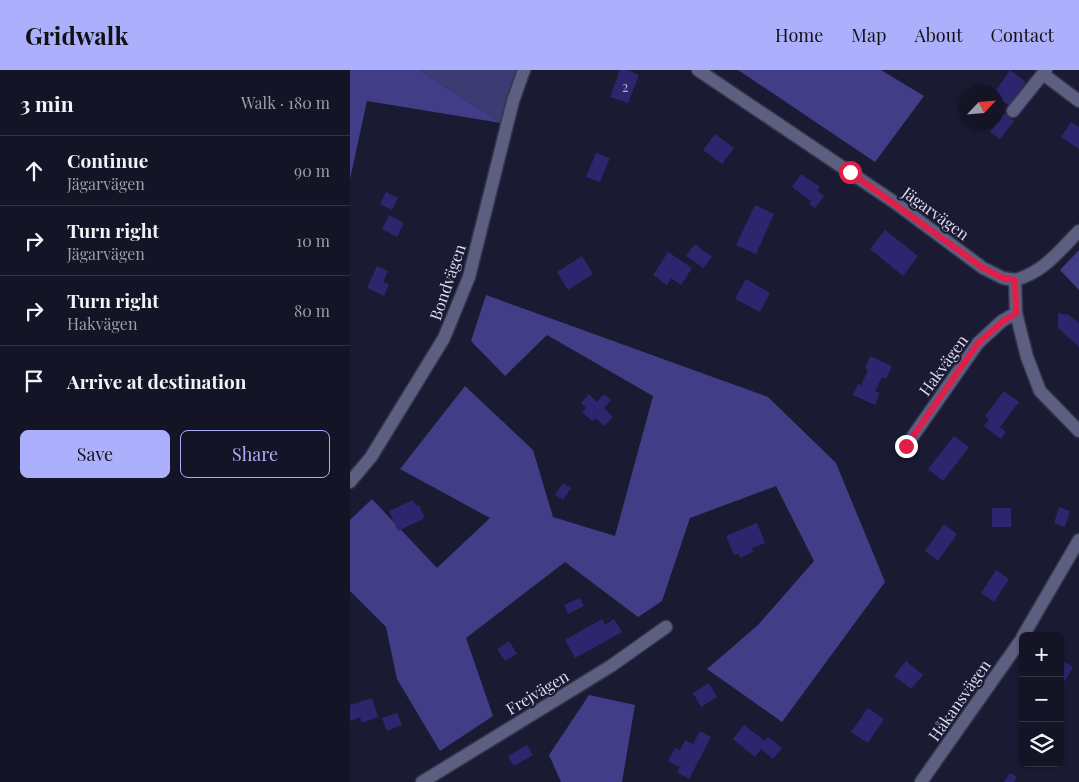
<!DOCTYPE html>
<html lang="en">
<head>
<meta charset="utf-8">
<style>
	:root { --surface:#141426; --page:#1d1d2e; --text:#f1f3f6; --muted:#9d9ea7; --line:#333343; --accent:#acaffb }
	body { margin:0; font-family:"Playfair Display",serif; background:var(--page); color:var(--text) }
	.controls { position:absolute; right:15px; bottom:15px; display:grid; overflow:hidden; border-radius:8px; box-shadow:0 1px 4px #0004 }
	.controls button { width:45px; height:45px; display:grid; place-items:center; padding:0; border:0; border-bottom:1px solid var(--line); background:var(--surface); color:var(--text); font:25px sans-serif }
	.compass { position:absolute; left:609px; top:15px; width:45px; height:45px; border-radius:50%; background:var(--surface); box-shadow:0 1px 4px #0004; rotate:64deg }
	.stop { position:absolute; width:15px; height:15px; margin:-11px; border:4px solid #e11d48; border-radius:50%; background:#fff }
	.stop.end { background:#e11d48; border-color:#fff; box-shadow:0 1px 5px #0008 }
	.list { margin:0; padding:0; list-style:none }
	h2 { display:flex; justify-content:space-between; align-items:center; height:65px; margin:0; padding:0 20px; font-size:21px }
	h2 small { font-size:16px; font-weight:400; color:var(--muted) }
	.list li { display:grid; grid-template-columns:32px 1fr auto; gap:15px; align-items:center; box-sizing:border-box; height:70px; padding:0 20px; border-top:1px solid var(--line) }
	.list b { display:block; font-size:19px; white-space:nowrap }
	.list p { margin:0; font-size:16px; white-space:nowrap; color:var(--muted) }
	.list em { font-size:16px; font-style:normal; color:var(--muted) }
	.actions { display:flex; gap:10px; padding:15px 20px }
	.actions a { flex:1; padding:11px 0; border:1px solid var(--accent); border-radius:8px; text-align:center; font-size:18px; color:var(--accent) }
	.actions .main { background:var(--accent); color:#111 }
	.icon { flex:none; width:28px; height:28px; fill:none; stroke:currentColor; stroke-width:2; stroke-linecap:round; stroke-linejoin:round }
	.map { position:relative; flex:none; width:729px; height:712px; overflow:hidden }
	header { display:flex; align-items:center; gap:30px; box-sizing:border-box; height:70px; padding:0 25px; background:var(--accent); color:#111 }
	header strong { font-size:24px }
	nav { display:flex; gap:28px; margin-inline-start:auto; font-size:18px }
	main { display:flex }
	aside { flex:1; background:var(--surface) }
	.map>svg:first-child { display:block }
	.green { fill:#3c3b72 }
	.forest { fill:#413e87 }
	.building { fill:#2d266e }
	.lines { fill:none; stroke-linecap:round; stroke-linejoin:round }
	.minor-casing { stroke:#35354d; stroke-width:15 }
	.minor { stroke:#5d5f81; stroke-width:12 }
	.route { stroke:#e11d48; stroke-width:6 }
	.labels { text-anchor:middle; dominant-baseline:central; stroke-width:4.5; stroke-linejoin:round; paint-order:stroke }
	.number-label { font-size:14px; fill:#b0b0cf }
	.street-label { font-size:16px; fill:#dcdeef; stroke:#1a1a33 }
</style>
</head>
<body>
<header>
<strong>Gridwalk</strong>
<nav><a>Home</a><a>Map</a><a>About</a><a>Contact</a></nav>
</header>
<main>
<aside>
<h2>3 min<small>Walk · 180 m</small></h2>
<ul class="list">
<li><svg class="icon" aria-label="ahead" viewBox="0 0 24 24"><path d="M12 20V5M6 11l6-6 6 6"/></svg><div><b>Continue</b><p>Jägarvägen</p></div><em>90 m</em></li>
<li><svg class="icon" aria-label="right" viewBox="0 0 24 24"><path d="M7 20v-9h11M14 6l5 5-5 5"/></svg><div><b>Turn right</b><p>Jägarvägen</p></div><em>10 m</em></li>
<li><svg class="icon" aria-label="right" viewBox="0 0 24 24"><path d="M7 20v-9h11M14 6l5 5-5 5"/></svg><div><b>Turn right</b><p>Hakvägen</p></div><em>80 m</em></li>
<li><svg class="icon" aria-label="arrive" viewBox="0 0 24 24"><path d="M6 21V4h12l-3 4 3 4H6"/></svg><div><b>Arrive at destination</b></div></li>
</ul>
<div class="actions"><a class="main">Save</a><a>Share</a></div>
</aside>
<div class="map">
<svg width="729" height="712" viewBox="0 0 729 712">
	<rect width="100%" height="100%" fill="#1a1a33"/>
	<path class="green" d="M69,0H168L151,53Z"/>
	<g class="forest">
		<path d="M0,0H69L151,53L17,31L0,109Z"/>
		<path d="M388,0H531L574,26L525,92Z"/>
		<path d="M729,180V220L710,200Z"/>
		<path d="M136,225L418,327L486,393L535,512L432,652L357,599L408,555L464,491L426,416L340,448L312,531L288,547L215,492L116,568L143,646L90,681L47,609L36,557L0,521V450L22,429L87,498L140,448L50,399L115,316L183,380L203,447L265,466L303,326L197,265L155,306L121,271Z"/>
		<path d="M239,625L285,635L272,712H211L199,685Z"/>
	</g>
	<g class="building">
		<path d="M270,0H277L289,5L278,33L260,27Z"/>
		<path d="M660,0L676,12L660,36L646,26V22H645Z"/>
		<path d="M654,43L664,51L650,69L640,62Z"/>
		<path d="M721,52L729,57V79L711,67Z"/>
		<path d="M365,64L384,78L372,94L353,80Z"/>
		<path d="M246,83L260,88L250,112L236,107Z"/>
		<path d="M451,104L470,117L467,121L474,126L465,138L459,134L461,131L442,117Z"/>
		<path d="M36,122L48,128L42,140L30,134Z"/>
		<path d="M405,135L424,144L406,184L386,175Z"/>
		<path d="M39,145L54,153L47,167L32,159Z"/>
		<path d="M535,160L568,186L553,206L520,179Z"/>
		<path d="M345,174L362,187L353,198L336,186Z"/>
		<path d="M318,182L342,198L331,215L321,208L317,215L303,205Z"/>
		<path d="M232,186L243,204L218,220L207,202Z"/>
		<path d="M27,196L38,201L33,212L39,214L34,226L17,218Z"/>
		<path d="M396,209L420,223L410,242L385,229Z"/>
		<path d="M708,243L719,245L729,253V277L708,258Z"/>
		<path d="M520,286L542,296L536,309L532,307L525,321L530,323L525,335L503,325L508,314L511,315L518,300L515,298Z"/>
		<path d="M654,321L669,332L650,357L656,362L651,369L634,356L639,349L635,346Z"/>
		<path d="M239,324L247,332L254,324L261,330L254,338L263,347L254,356L246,348L242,351L232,342L236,338L231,333Z"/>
		<path d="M604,366L619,377L593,411L578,399Z"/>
		<path d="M213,413L221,418L213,430L205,425Z"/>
		<path d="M63,430L66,436L69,435L75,448L48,461L39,441Z"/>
		<path d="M709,437L720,441L715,457L704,453Z"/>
		<rect x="642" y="438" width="19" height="19"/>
		<path d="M407,453L415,473L402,478L403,482L390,488L389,484L384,485L376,466Z"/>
		<path d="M594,454L607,464L588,491L575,481Z"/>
		<path d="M646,500L659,509L644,532L631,523Z"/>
		<path d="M230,528L234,536L218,544L214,535Z"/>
		<path d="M252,549L255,555L264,549L272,562L225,588L215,570Z"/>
		<path d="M159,571L167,584L155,591L147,579Z"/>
		<path d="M711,590L723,597L710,619V592Z"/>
		<path d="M556,591L573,605L561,619L544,606Z"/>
		<path d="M359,613L367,627L351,637L343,623Z"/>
		<path d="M22,628L28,647L12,653L10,647L0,651V635Z"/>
		<path d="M518,638L534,649L518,673L501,662Z"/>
		<path d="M47,643L52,655L37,661L32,648Z"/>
		<path d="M394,655L415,671L418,667L432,678L423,689L411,679L405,687L383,669Z"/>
		<path d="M350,661L361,667L339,709L327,702L330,697L318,691L325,678L330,680L335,670L343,674Z"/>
		<path d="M177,675L183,685L164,696L158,686Z"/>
		<path d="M660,703L667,707L664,712H654Z"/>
	</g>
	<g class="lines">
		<defs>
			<g id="minor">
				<path d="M348,0L544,132L633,198L653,208L665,210L666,243L677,287L690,321L729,361"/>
				<path d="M693,4L729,31"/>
				<path d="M663,41L696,0"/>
				<path d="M665,210C694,202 709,181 729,161"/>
				<path d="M556,376L628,273L652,251L666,243"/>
				<path d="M0,412L21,387L94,268L119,207L163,31L174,0"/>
				<path d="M673,566L729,470"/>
				<path d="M72,712L261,596L316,557"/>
				<path d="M571,712L673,567"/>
			</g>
		</defs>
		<use href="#minor" class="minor-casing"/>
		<use href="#minor" class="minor"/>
	</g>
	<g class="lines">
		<path class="route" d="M500,102L633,198L653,208L665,210L666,243L652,252L628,273L556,376"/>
	</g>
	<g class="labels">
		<g class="number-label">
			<text x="275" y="16">2</text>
		</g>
		<g class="street-label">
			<text transform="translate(586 143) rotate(36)">Jägarvägen</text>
			<text transform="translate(97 212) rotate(-71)">Bondvägen</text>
			<text transform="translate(593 295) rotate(-54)">Hakvägen</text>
			<text transform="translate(187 622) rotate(-31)">Frejvägen</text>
			<text transform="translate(609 630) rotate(-55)">Håkansvägen</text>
		</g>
	</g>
</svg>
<div class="controls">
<button>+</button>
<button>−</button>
<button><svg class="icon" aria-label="layers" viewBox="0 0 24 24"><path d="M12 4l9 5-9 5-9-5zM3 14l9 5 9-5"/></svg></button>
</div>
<svg class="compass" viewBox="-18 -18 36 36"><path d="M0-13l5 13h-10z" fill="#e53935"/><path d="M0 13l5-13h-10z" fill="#9d9ea7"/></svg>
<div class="stop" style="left:500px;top:102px"></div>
<div class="stop end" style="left:556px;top:376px"></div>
</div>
</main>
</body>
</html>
